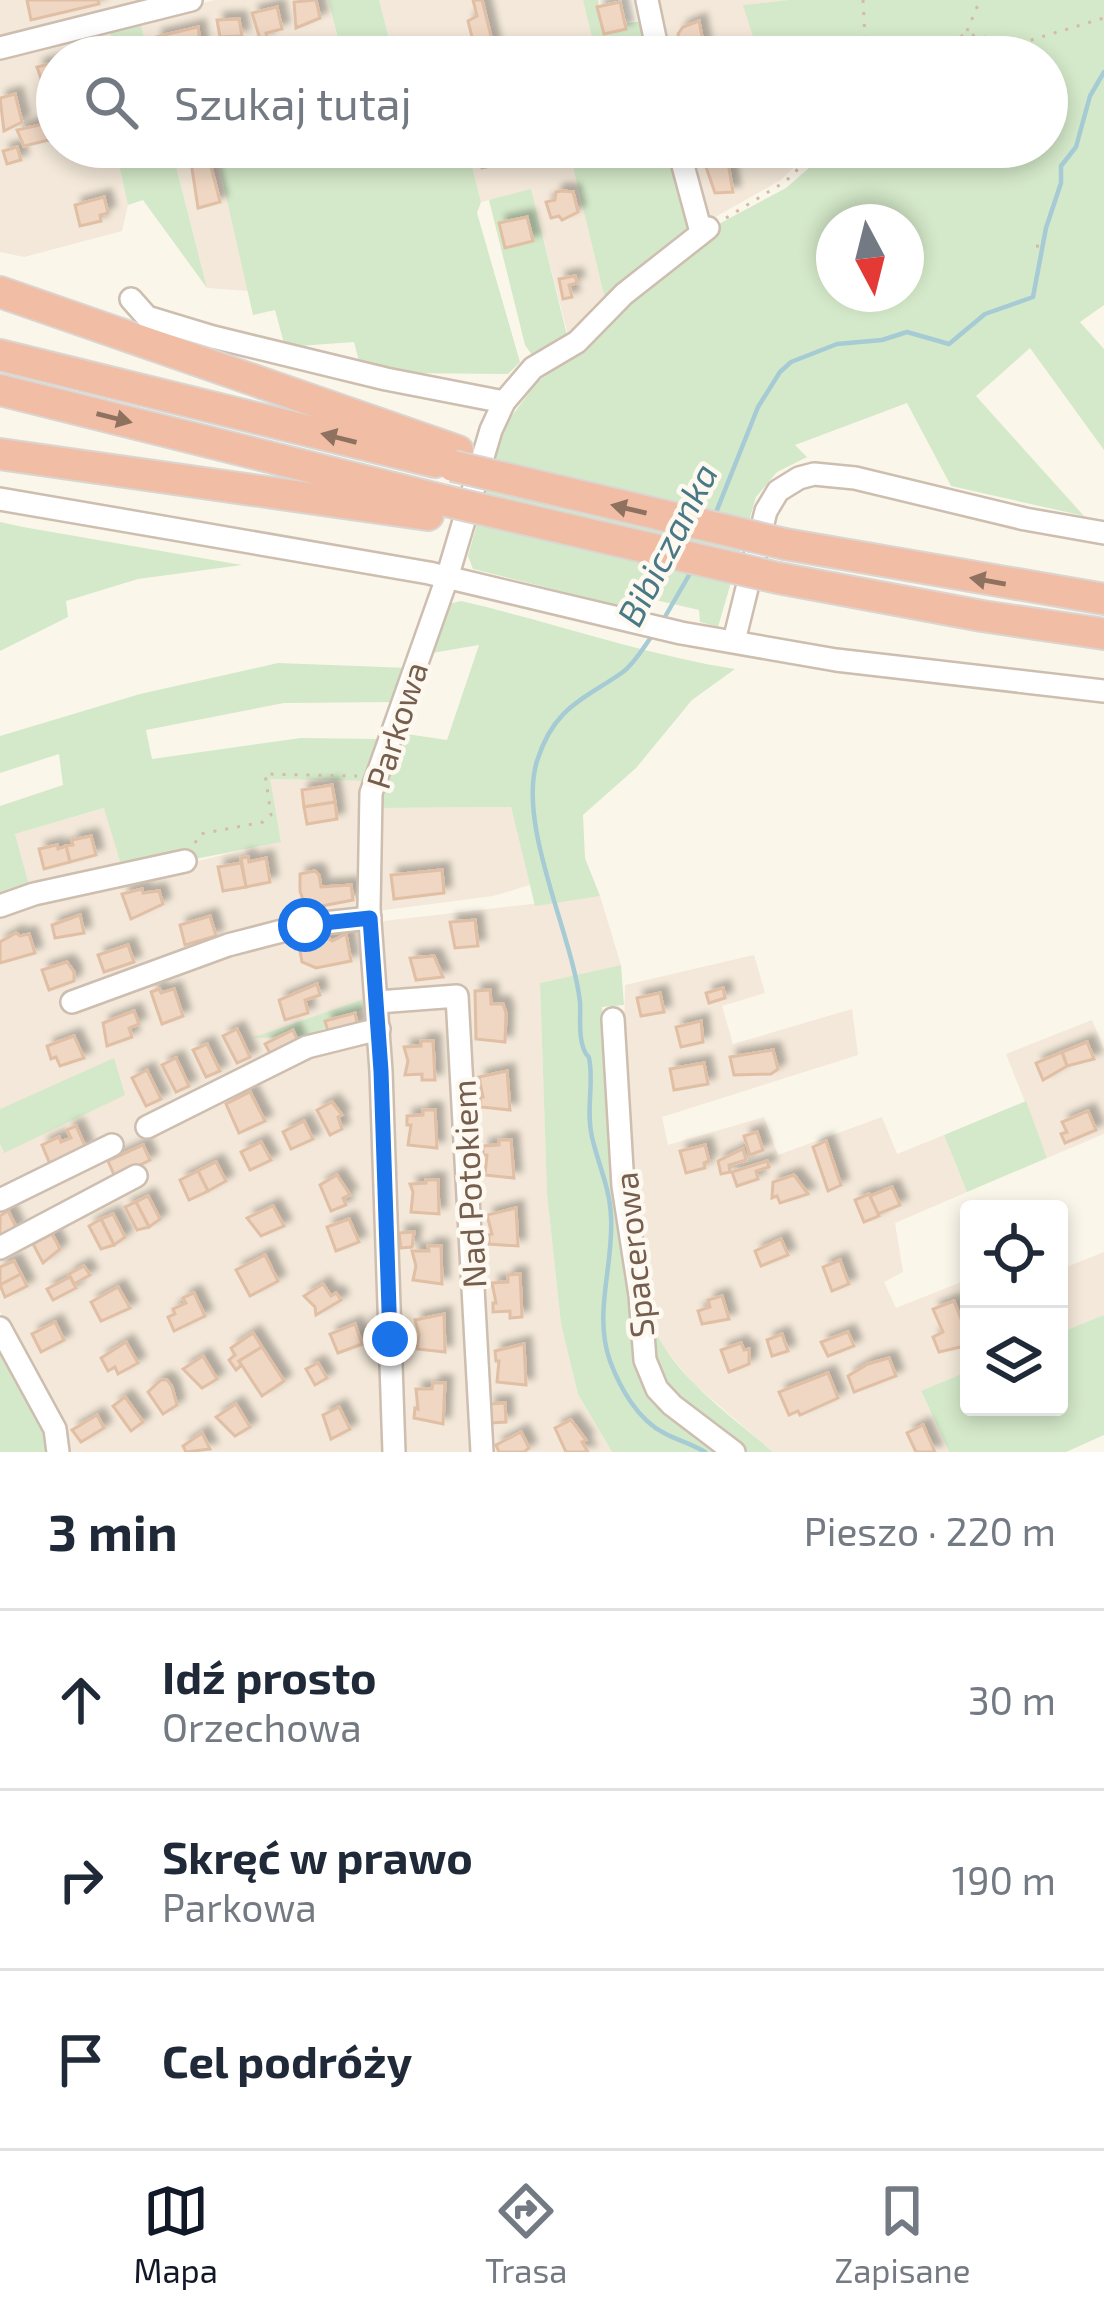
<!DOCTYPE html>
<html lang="pl">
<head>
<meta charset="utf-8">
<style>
	:root { --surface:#fff; --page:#f2f2f3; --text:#1f2937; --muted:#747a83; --line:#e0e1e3; --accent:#111827 }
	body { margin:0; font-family:"Exo 2",sans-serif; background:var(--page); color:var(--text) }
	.controls { position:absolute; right:36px; bottom:36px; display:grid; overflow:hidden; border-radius:12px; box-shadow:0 6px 18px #0003 }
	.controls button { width:108px; height:108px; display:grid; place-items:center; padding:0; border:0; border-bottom:3px solid var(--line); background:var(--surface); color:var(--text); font:60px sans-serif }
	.compass { position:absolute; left:816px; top:204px; width:108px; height:108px; border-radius:50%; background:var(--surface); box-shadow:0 6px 18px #0003; rotate:173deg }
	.stop { position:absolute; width:36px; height:36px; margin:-27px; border:9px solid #1a73e8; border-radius:50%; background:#fff }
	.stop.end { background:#1a73e8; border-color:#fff; box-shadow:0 3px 12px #0008 }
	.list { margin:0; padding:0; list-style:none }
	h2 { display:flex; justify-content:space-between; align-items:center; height:156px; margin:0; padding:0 48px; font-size:51px }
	h2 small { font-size:39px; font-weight:400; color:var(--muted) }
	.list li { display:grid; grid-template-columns:78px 1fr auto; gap:36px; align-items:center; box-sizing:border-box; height:180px; padding:0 48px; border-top:3px solid var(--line) }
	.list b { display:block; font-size:45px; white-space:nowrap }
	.list p { margin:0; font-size:39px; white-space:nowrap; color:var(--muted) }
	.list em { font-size:39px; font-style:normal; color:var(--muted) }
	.icon { flex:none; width:66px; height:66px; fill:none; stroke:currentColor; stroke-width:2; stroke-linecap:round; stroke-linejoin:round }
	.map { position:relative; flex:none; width:1104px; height:1452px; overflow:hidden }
	.search { position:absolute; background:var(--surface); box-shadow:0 6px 18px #0003; left:36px; right:36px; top:36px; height:132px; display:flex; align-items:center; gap:30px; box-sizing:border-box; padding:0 42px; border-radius:66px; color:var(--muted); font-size:45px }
	.sheet { height:696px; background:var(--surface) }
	nav { display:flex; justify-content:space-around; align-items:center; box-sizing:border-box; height:168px; border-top:3px solid var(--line); background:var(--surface); font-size:33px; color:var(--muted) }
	nav a { display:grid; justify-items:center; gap:6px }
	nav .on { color:var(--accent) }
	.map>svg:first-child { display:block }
	.residential { fill:#f3e8d9 }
	.green { fill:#d4e9c9; fill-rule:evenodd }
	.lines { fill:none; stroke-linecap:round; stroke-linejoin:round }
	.stream { stroke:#a6cbd5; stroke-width:4.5 }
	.building { fill:#efd7c3; stroke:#e1bfa5; stroke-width:3; filter:url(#shadow) }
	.minor-casing { stroke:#cdbeb0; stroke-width:26 }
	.highway-casing { stroke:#dbd5d1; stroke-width:34 }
	.path { stroke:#d5bba6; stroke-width:3; stroke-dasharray:3 9; stroke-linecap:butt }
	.minor { stroke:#fff; stroke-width:21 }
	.highway { stroke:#f1bda5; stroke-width:30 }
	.highway-bridge-casing { stroke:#dbd5d1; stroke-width:34; stroke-linecap:butt }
	.highway-bridge { stroke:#f1bda5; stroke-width:30 }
	.oneway { fill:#8e715f }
	.route { stroke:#1a73e8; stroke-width:15 }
	.labels { text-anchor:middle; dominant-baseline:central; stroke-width:9; stroke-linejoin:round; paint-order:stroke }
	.street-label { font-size:33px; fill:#755e4e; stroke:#fef9f0 }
	.water-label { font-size:36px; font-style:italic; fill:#497986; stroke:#fef9f0 }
</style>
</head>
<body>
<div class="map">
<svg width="1104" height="1452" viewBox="0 0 1104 1452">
	<defs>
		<filter id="shadow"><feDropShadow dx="7" dy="-7" stdDeviation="3" flood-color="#0004"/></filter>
	</defs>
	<rect width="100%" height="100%" fill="#fbf6ea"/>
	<g class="residential">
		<path d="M0,0H167L107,15L116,57H57V147H115L128,205L122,231L24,257L0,252Z"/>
		<path d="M215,0H328L338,39L321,44V57H149L139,19Z"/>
		<path d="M379,0H583L594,41L538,57H394Z"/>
		<path d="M652,0H788L744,5L755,43L747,57H663Z"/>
		<path d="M171,147H216L248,291L207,288Z"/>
		<path d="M467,147H568L606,303L569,339L531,190L481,202Z"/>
		<path d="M741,147H786L805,156L781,180L701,225L687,170Z"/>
		<path d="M269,779L367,781L372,996L256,1037L370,1006L372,1149L388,1452H67L58,1420L0,1311V1144L3,1152L113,1059L0,1109V909L281,841Z"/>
		<path d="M511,807L530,885L493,896L377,911V808Z"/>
		<path d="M105,808L122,868L31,892L15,834Z"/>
		<path d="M600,896L621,965L540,983L547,1194L561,1324L578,1394L612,1452H399L375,922Z"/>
		<path d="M754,955L765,993L722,1006L733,1044L852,1009L858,1055L662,1117L668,1145L764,1117L778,1155L882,1117L897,1154L944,1135L967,1192L895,1223L903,1272L884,1282L896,1308L969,1279V1371L921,1392L949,1452H773L694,1384L659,1342L650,1321L628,1173L623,1079L625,985Z"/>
		<path d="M1092,1020L1104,1049V1134L1047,1158L1006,1054Z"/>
		<path d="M1104,1252V1315L1059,1333V1270Z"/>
	</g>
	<g class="green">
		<path d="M328,0H379L394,57H321L320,44L338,38Z"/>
		<path d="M583,0H598L602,26L645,21L654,57H538L593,41Z"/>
		<path d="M788,0H1104V305L1080,322L1104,349V450L1030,348L976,396L1084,516L951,486L907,403L795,445L807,457L777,472L756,497L718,627L700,622L699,610L651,599L636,610L473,569L468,556L505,425L537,382L590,341L629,296L717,225L786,188L833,147H1047V57H747L755,43L743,5ZM834,222H906V294H834Z"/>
		<path d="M140,22L149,57H116L109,28Z"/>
		<path d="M115,147H171L207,288L143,200L128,205Z"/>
		<path d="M215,147H467L481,202L477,213L520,362L508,374L396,373L360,365L354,342L285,347L275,310L253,315Z"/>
		<path d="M568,147H674L691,233L606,303Z"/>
		<path d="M531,189L567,335L547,354L532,355L525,345L489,200Z"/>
		<path d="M0,522L23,527L242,565L138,579L66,601L68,617L0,651Z"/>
		<path d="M461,601C553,622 641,654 735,669L692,700L636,768L583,815L585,858L600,896L535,906L511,807L377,808L379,792L420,657L440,606ZM479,645L447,740L400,733L432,653Z"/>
		<path d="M278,663L410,668L396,702L284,703L146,730L152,759L301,738L380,739L367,781L270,779L281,842L195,859L192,850L122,868L104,808L15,834L31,892L0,901V806L63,785L59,754L0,773V736L140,694Z"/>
		<path d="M621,965L624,1005L602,1007L641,1373L721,1452H612L578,1394L561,1324L547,1194L540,983Z"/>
		<path d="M372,996L370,1006L308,1036L252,1038Z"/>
		<path d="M114,1058L125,1095L4,1153L0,1144V1109Z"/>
		<path d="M1026,1101L1047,1158L967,1192L944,1135Z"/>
		<path d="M1104,1315V1435L1066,1452H949L921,1391L969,1371V1407H1059V1333Z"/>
		<path d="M650,1321C674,1377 728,1413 773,1452H741L659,1385L650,1361Z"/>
		<path d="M0,1338L51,1430L54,1452H0Z"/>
	</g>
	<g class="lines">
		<g class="stream">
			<path d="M715,515L758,407L780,372L791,362L837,344L882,340L907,332L949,344L985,314L1033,297L1046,228L1061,183V166L1076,147L1090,96L1104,72"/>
			<path d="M662,622L692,570"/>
			<path d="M652,636C643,648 635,663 623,672C583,700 554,707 537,761C517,826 572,933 580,1002C581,1016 578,1033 583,1047C588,1062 588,1049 590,1064C593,1088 586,1112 592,1137C598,1164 610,1188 611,1217C614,1265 593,1313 610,1361C620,1388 638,1420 664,1433C677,1440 692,1444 705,1452"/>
		</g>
	</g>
	<g class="building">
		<path d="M27,0H98L99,4L31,20Z"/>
		<path d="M316,0L320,18L296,28L294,2Z"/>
		<path d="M473,0H482L494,49L476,53L468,21L477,16Z"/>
		<path d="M620,2L626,29L604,34L597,7Z"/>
		<path d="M277,7L282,29L266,33L267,38L260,39L252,13Z"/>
		<path d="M239,19L242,36L220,37L217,20Z"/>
		<path d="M699,21L706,57H683L678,34L683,27Z"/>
		<path d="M198,27L202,57H157L156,37Z"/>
		<path d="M57,62V84L44,87L37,67Z"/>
		<path d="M15,94L22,122L4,131L0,98Z"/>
		<path d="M52,122L57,138L49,140L44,124Z"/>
		<path d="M44,124L49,140L24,146L17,130Z"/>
		<path d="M17,147L21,160L7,164L3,151Z"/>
		<path d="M206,147L220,202L198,208L189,149Z"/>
		<path d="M486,147H508L512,161L482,168L477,149Z"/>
		<path d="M728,163L733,192L715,193L706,167Z"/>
		<path d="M562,191L573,192L578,212L562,220L559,216L551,218L546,202L555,200L556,192Z"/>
		<path d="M104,197L108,213L100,215L101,221L80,226L75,205Z"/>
		<path d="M527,217L533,241L505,248L499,223Z"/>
		<path d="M575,276L577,283L569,285L572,297L563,299L559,279Z"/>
		<path d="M332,785L335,802L304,807L302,790Z"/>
		<path d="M335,802L337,819L307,824L304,807Z"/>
		<path d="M91,836L96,855L70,862L66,846L73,845L72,840Z"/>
		<path d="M57,845L58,849L66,846L70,862L44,869L39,849Z"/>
		<path d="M248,857L249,862L266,858L270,882L246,887L241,858Z"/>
		<path d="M241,863L246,887L223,891L218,867Z"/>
		<path d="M442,870L444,893L394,899L391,875Z"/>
		<path d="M315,871L319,875L321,887L351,885L353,900L306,909L300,891V874Z"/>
		<path d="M142,889L143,893L159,891L163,904L131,919L122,894Z"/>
		<path d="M80,915L84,933L55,938L52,925Z"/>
		<path d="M210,916L216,936L185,945L180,925Z"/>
		<path d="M475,920L478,946L455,948L450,922Z"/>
		<path d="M16,933L20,936L29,934L35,953L0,963V942Z"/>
		<path d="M346,934L351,961L316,968L302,962L300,951L311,945V941L328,938L332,941Z"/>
		<path d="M128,945L134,962L104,972L98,955Z"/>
		<path d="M434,956L443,977L416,980L410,958Z"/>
		<path d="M67,962L74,972V981L49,990L42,970Z"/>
		<path d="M317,984L320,995L305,1000L308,1013L285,1020L279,1000Z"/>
		<path d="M723,988L725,998L709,1003L706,993Z"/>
		<path d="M159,989L161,993L174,989L183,1016L162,1024L151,992Z"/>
		<path d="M490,990L491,1004H503L506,1013L505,1042L476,1039L475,991Z"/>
		<path d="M660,993L664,1012L641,1016L637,998Z"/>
		<path d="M134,1011L139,1024L129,1028L132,1037L107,1046L103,1023Z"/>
		<path d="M355,1013L358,1028L329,1035L325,1021Z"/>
		<path d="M701,1021L703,1042L681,1047L676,1027Z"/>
		<path d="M237,1029L250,1057L237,1063L223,1036Z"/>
		<path d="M293,1030L299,1044L272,1057L265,1044Z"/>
		<path d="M74,1036L84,1058L60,1066L56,1057L51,1059L47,1046Z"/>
		<path d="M421,1041H433L435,1080H422V1074L405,1075L408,1061L404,1047L421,1046Z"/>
		<path d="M1087,1042L1094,1059L1067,1066L1062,1052Z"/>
		<path d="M207,1044L220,1071L206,1077L193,1050Z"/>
		<path d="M773,1050L778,1069L771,1074L734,1075L730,1057Z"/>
		<path d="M1062,1052L1067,1066L1043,1080L1036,1063Z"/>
		<path d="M176,1058L189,1086L176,1092L162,1065Z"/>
		<path d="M704,1063L708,1084L674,1090L670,1069Z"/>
		<path d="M147,1070L161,1099L146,1106L132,1078Z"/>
		<path d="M507,1071L510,1110L481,1107L480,1097H483L479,1077Z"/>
		<path d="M250,1092L265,1121L239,1133L226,1104Z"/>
		<path d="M332,1102L342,1115L338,1117L342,1129L330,1135L317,1110Z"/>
		<path d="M423,1110H435L437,1148L408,1145L411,1125H407V1116L423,1115Z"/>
		<path d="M1088,1111L1096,1130L1065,1143L1061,1134L1067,1132L1062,1122Z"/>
		<path d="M304,1121L313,1139L291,1149L283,1132Z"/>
		<path d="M76,1126L86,1148L50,1164L42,1145L59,1137L61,1142L71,1138L67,1130Z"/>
		<path d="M757,1132L763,1150L750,1155L744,1136Z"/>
		<path d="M499,1140H511L514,1178L485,1175L487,1155H483V1146L499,1145Z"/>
		<path d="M826,1141L841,1185L828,1191L813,1147Z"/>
		<path d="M261,1142L271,1160L250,1170L241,1152Z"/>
		<path d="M143,1145L150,1160L115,1177L108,1161Z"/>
		<path d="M705,1145L709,1161L704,1163L705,1168L686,1173L680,1151Z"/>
		<path d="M743,1149L746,1160L729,1165L730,1172L721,1174L718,1161Z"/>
		<path d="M767,1161L769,1167L756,1171L758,1179L737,1186L732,1172Z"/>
		<path d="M216,1162L226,1181L208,1191L198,1171Z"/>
		<path d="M198,1171L208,1191L189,1200L180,1180Z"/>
		<path d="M337,1175L350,1195L343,1198L346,1205L331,1211L320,1185Z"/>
		<path d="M794,1175L808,1194L780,1203L777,1196L772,1198L773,1182Z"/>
		<path d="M426,1180H438L439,1214L411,1212L413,1192L410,1184L426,1183Z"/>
		<path d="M892,1187L900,1205L878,1214L870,1196Z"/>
		<path d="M869,1194L879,1216L864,1222L855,1200Z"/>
		<path d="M148,1196L160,1219L149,1227L136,1202Z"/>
		<path d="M136,1202L149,1227L137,1230L125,1207Z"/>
		<path d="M273,1206L284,1226L261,1236L247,1218Z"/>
		<path d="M516,1208L518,1246L489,1244V1235L492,1234L487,1215Z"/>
		<path d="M8,1211L17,1229L0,1237V1216Z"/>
		<path d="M113,1214L125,1237L114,1245L101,1219Z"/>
		<path d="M101,1219L114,1245L101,1249L89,1226Z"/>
		<path d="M349,1219L359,1242L336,1251L327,1227Z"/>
		<path d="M414,1232L412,1247L401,1248L399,1233Z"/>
		<path d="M52,1234L60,1249L43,1263L33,1244Z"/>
		<path d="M781,1239L788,1255L761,1266L755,1251Z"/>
		<path d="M428,1246H441L442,1284L413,1280L416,1266L412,1251H429Z"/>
		<path d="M265,1255L278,1281L250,1296L236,1270Z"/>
		<path d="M840,1260L849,1284L832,1291L823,1267Z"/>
		<path d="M14,1261L21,1274L0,1285V1267Z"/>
		<path d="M84,1266L90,1275L74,1284L69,1274Z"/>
		<path d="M21,1274L27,1286L5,1297L0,1285Z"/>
		<path d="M520,1274L522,1317L510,1318V1311L493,1312V1303H496L492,1283L508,1282V1275Z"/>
		<path d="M70,1277L76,1288L53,1300L47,1289Z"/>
		<path d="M323,1284L331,1296L336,1293L341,1300L316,1315L315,1307L304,1296Z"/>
		<path d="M118,1287L130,1308L101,1321L91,1302Z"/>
		<path d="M194,1293L205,1316L174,1331L168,1317L175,1314L173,1309L186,1303L183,1298Z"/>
		<path d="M722,1296L729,1319L702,1324L698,1311L710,1307L708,1300Z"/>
		<path d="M954,1301L963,1324L969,1327V1345L939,1352L933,1337L943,1332L933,1309Z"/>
		<path d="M444,1314L445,1352L417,1349L419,1334L415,1320Z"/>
		<path d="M55,1322L64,1340L41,1352L32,1334Z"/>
		<path d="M355,1324L362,1344L338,1353L330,1334Z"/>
		<path d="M848,1332L854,1346L828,1356L821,1342Z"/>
		<path d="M253,1333L262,1347L239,1361L242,1365L236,1370L229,1360L235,1355L231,1348Z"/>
		<path d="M782,1334L788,1351L772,1356L767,1340Z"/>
		<path d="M126,1342L138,1363L118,1374L115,1367L108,1371L101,1358Z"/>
		<path d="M741,1343L744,1350L749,1349V1364L729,1372L721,1350Z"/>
		<path d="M524,1344L526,1385L497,1382L499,1361H496L495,1351Z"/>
		<path d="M262,1347L284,1381L262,1396L239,1361Z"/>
		<path d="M203,1356L217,1379L202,1388L183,1369Z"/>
		<path d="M889,1358L896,1376L854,1392L848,1376L868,1364Z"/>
		<path d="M318,1363L327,1378L315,1385L306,1369Z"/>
		<path d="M828,1373L838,1398L800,1415L798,1411L789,1415L779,1392Z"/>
		<path d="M161,1380H167L172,1387L177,1405L163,1414L148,1392Z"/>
		<path d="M433,1383H445L443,1424L414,1418L415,1408L418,1409L416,1389H432Z"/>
		<path d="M125,1397L143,1422L131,1431L113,1406Z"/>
		<path d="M505,1403L506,1422L491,1423L489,1404Z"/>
		<path d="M236,1404L250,1427L235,1436L216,1417Z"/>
		<path d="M339,1407L350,1429L331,1439L323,1415Z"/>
		<path d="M97,1415L104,1428L81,1442L72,1430Z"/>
		<path d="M571,1420L586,1440L582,1442L588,1452H566L555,1428Z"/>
		<path d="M923,1425L935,1452H916L907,1433Z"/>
		<path d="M521,1432L529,1448L524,1452H499L496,1445Z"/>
		<path d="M202,1433L210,1449L186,1452L183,1446Z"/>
	</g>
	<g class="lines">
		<defs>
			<g id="minor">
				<path d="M647,0L659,57"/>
				<path d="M0,48L191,0"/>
				<path d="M678,147L701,232"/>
				<path d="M131,299L147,317L213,337L386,379L504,402"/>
				<path d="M0,499L429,573L681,633L836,660L1104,691"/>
				<path d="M734,641L766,511L778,491L799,478L814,474L855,478L1025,519L1104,533"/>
				<path d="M0,906L34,894L185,861"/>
				<path d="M72,1002L228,945L305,925L370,918"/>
				<path d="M378,1002L457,996L482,1452"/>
				<path d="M613,1019L623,1186L640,1295L645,1360L657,1389L672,1405L734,1452"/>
				<path d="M147,1127L307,1047L379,1029"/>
				<path d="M0,1200L112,1145"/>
				<path d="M0,1248L136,1176"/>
				<path d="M0,1328L55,1429L58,1452"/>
				<path d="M394,1452L381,1071L369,908L371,793L447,578L491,430L504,402L533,368L577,342L624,294L708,228"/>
			</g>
			<g id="highway">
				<path d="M0,292L458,451"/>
				<path d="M0,355L435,462"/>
				<path d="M0,390L446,501"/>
				<path d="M0,454L428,515"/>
				<path d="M785,544L1104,599"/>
				<path d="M778,578L982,616L1104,634"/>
			</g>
		</defs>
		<use href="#minor" class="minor-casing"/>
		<use href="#highway" class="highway-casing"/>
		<g class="path">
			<path d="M863,0L866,57"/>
			<path d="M967,31L980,0"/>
			<path d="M917,57L966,34L1021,43L1104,18"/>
			<path d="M726,218L786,181L820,147"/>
			<path d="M1036,246L1048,247"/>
			<path d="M195,843L200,834L263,822L271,815L265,774L357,776"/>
		</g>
		<use href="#minor" class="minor"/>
		<use href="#highway" class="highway"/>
		<defs>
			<g id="highway-bridge">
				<path d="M453,466L785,544"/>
				<path d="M446,501L778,578"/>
			</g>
		</defs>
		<use href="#highway-bridge" class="highway-bridge-casing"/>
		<use href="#highway-bridge" class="highway-bridge"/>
	</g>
	<defs><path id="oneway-solid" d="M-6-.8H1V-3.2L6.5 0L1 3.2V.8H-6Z" transform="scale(3)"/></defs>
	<g class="oneway">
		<use href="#oneway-solid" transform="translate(114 418) rotate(14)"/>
		<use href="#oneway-solid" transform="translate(339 438) rotate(-166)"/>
		<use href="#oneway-solid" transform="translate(629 509) rotate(-167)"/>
		<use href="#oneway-solid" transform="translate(988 581) rotate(-170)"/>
	</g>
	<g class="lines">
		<path class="route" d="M305,925L370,918L381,1071L390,1339"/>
	</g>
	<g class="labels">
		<g class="street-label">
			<text transform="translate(396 725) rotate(-72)">Parkowa</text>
			<text transform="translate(468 1184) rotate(-93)">Nad Potokiem</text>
			<text transform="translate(633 1255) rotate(-96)">Spacerowa</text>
		</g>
		<g class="water-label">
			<text transform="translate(666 544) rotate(-63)">Bibiczanka</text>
		</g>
	</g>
</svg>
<div class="controls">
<button><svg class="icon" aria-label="locate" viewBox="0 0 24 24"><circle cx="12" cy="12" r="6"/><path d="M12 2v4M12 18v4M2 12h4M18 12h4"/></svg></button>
<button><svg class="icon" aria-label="layers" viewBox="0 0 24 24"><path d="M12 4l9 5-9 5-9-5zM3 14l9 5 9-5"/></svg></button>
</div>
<svg class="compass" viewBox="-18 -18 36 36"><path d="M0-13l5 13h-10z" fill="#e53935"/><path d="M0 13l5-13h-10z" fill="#747a83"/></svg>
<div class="stop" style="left:305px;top:925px"></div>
<div class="stop end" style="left:390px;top:1339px"></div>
<div class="search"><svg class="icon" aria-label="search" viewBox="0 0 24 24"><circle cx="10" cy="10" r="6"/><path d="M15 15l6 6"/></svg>Szukaj tutaj</div>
</div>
<section class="sheet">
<h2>3 min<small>Pieszo · 220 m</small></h2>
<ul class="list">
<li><svg class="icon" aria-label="ahead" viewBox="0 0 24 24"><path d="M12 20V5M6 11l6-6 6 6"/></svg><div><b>Idź prosto</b><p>Orzechowa</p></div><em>30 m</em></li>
<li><svg class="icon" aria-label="right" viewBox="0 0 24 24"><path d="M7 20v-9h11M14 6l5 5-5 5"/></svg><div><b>Skręć w prawo</b><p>Parkowa</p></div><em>190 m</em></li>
<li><svg class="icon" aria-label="arrive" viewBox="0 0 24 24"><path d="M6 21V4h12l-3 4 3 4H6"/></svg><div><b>Cel podróży</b></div></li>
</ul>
</section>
<nav>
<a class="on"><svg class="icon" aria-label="map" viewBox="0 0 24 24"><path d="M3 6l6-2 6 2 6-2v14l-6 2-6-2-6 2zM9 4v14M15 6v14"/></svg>Mapa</a>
<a><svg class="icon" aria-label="directions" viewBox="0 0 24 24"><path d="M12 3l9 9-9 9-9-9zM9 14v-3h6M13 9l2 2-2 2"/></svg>Trasa</a>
<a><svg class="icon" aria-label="saved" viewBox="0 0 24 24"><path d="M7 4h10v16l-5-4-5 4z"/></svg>Zapisane</a>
</nav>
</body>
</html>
